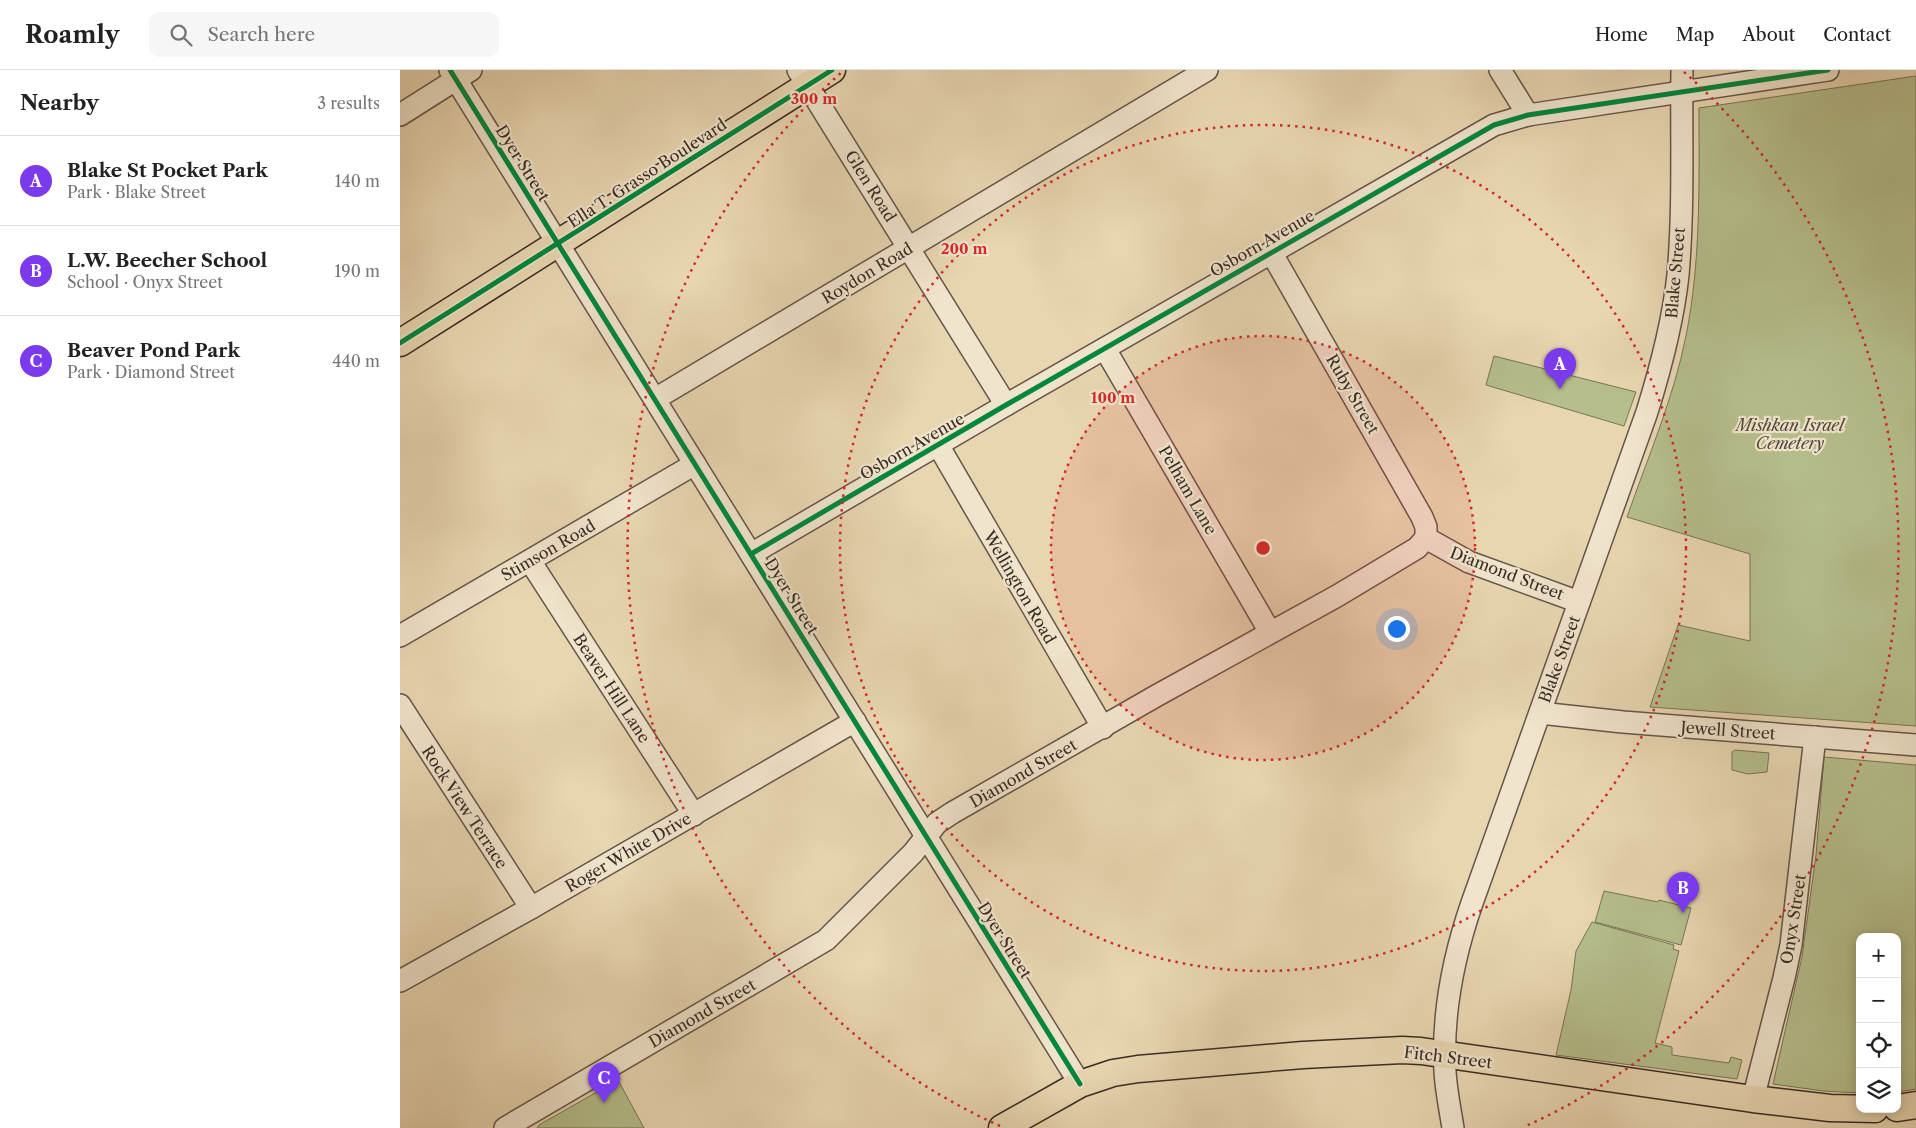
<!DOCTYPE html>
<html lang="en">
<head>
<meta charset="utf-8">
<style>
	:root { --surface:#fff; --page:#f6f6f6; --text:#222; --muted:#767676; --line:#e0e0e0; --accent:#7c3aed }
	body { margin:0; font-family:"Libre Caslon Text",serif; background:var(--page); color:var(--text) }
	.controls { position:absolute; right:15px; bottom:15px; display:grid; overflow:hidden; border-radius:10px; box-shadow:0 2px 12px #0003 }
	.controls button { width:45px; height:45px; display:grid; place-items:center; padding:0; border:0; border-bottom:1px solid var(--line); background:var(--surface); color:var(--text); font:25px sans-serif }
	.you { position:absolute; left:996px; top:558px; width:18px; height:18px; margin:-12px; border:4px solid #fff; border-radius:50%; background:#1a73e8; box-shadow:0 0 0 8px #1a73e833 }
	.badge { display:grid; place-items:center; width:32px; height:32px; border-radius:50%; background:var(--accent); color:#fff; font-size:16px; font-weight:700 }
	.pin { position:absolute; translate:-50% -41px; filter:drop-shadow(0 1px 2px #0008) }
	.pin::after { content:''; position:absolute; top:26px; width:18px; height:15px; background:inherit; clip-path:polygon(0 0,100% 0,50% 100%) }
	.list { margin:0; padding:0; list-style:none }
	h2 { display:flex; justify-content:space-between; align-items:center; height:65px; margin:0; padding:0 20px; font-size:21px }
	h2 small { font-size:16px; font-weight:400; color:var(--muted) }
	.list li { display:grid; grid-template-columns:32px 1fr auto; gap:15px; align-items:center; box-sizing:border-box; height:90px; padding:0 20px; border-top:1px solid var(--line) }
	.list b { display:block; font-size:19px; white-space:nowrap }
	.list p { margin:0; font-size:16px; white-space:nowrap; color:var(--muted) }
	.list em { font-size:16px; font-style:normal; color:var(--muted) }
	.icon { flex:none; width:28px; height:28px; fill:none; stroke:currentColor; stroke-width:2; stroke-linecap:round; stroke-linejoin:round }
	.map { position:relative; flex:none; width:1516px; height:1058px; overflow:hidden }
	header { display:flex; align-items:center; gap:30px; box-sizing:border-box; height:70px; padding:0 25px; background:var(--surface); border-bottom:1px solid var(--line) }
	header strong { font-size:24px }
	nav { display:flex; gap:28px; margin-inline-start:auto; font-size:18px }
	.search { width:350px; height:45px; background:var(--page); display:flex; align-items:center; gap:12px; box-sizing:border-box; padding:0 18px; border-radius:10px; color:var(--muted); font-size:19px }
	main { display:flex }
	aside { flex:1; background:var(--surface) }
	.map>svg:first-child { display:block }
	.green { fill:#b5be8c; stroke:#767559 }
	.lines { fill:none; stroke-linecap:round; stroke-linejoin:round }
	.minor-casing { stroke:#645649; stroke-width:24 }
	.major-casing { stroke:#382c26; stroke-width:29 }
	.minor { stroke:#f0e4cc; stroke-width:21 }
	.major { stroke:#e8d6b1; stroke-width:26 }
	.cycleway-casing { stroke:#f0e4cc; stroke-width:8 }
	.cycleway { stroke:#00873e; stroke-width:5 }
	.ring { fill:none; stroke:#d62828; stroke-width:2.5; stroke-dasharray:2.5 5 }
	.labels { text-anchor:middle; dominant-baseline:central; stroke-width:4.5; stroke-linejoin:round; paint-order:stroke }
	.street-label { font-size:16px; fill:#382c26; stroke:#f0e4cc }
	.park-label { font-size:16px; font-style:italic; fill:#51493a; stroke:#f0e4cc }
	.centre { fill:#d62828; stroke:#f0e4cc; stroke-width:2.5 }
	.ring-label { font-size:15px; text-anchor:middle; font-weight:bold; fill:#d62828; stroke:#f0e4cc; stroke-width:4.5; stroke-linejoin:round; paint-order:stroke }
</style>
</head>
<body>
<header>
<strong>Roamly</strong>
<div class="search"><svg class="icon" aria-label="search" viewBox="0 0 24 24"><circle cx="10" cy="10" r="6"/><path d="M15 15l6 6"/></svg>Search here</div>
<nav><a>Home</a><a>Map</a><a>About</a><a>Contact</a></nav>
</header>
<main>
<aside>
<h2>Nearby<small>3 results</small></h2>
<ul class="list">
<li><span class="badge">A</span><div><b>Blake St Pocket Park</b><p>Park · Blake Street</p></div><em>140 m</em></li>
<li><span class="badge">B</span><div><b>L.W. Beecher School</b><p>School · Onyx Street</p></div><em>190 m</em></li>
<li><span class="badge">C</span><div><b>Beaver Pond Park</b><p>Park · Diamond Street</p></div><em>440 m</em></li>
</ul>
</aside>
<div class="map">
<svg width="1516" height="1058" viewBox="0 0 1516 1058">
	<rect width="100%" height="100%" fill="#e8d6b1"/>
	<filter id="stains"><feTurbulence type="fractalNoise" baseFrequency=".004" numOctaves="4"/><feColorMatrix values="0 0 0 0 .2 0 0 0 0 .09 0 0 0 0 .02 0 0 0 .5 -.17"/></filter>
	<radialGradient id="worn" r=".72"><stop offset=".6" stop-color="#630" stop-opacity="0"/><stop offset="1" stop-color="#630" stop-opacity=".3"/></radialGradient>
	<g class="green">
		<path d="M1516,6V656L1250,637L1278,555L1350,571V484L1227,447C1248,387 1274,327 1286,266C1301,191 1299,114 1299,38Z"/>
		<path d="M1094,286L1236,322L1224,356L1086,315Z"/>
		<path d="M1335,680L1369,683L1367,702L1348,704L1332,700V682Z"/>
		<path d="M1424,687L1516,695V1019L1497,1022V867H1460V1023L1423,1021L1373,1014L1402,887L1416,785Z"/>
		<path d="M1204,821L1258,832L1259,830L1291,838L1281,875L1195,852Z"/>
		<path d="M1192,852L1274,875L1273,879L1279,881L1255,973L1272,977V985L1329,993L1331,987L1342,990L1337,1009L1156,985L1171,920L1176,881Z"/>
		<path d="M218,1010L244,1058H137L139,1055Z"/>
	</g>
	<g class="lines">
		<defs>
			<g id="minor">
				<path d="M50,0L680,1014"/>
				<path d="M398,0L606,335"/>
				<path d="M1100,0L1128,45"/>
				<path d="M0,45L71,0"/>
				<path d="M871,182L1022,447L1026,457V468"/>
				<path d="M705,279L870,562"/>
				<path d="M255,329L807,0"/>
				<path d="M538,375L703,658"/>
				<path d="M1026,468L1069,492L1179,532"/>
				<path d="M351,484L606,335L1094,55L1128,45L1428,0"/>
				<path d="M130,491L294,745"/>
				<path d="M0,566L295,394"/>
				<path d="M0,635L131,838"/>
				<path d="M1140,643L1223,652L1516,675"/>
				<path d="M0,911L131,838L455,651"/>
				<path d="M1353,1029L1384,908L1391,875L1415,667"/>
				<path d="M105,1058L426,870L513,783L537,753L552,743L756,626L937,526L1017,478L1026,468"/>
				<path d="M1053,1058C1050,1039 1046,1020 1045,1001C1042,943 1053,888 1072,833L1247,342C1261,297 1273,252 1278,205C1284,137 1281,68 1282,0"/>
			</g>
			<g id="major">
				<path d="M0,273L432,0"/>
				<path d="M1497,1038L1516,1035"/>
				<path d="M602,1058L680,1014L713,1003L738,999L903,985L1002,980L1021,981L1353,1029L1430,1038L1475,1039"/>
			</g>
		</defs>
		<use href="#minor" class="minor-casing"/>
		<use href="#major" class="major-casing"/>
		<use href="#minor" class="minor"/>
		<use href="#major" class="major"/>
		<defs>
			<g id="cycleway">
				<path d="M50,0L680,1014"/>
				<path d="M0,273L432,0"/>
				<path d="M351,484L606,335L1094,55L1128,45L1428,0"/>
			</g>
		</defs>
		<use href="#cycleway" class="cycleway-casing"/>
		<use href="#cycleway" class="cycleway"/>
	</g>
	<circle cx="863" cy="478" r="212" fill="#d62828" fill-opacity=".12"/>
	<g class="ring">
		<circle cx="863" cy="478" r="212"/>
		<circle cx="863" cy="478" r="423"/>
		<path d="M600 1056A635 635 0 0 1 442 2M1284 2A635 635 0 0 1 1126 1056"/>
	</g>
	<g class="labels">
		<g class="street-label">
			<text transform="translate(123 93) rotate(58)">Dyer Street</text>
			<text transform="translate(247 103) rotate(-33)">Ella T. Grasso Boulevard</text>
			<text transform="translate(471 116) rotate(58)">Glen Road</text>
			<text transform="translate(862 173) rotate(-30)">Osborn Avenue</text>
			<text transform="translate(467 203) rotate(-31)">Roydon Road</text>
			<text transform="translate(1275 203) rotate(-85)">Blake Street</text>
			<text transform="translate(953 324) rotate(60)">Ruby Street</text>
			<text transform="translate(512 376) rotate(-30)">Osborn Avenue</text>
			<text transform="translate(788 420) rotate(60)">Pelham Lane</text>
			<text transform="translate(148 480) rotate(-30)">Stimson Road</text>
			<text transform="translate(1107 503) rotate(21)">Diamond Street</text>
			<text transform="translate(620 517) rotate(60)">Wellington Road</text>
			<text transform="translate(392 526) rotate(58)">Dyer Street</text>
			<text transform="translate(1159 589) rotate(-70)">Blake Street</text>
			<text transform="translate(212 618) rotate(57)">Beaver Hill Lane</text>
			<text transform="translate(1328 660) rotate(4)">Jewell Street</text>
			<text transform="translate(623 703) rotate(-30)">Diamond Street</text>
			<text transform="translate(65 737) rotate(57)">Rock View Terrace</text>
			<text transform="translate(228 782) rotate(-30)">Roger White Drive</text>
			<text transform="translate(1393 849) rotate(-81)">Onyx Street</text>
			<text transform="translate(605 870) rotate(58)">Dyer Street</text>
			<text transform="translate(302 943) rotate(-30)">Diamond Street</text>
			<text transform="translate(1048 987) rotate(7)">Fitch Street</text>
		</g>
		<g class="park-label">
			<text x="1390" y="355">Mishkan Israel<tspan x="1390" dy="18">Cemetery</tspan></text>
		</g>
	</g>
	<circle cx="863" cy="478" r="8" class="centre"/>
	<g class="ring-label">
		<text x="414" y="34">300 m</text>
		<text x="564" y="184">200 m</text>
		<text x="713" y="333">100 m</text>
	</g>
	<rect width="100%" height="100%" filter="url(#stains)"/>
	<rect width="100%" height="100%" fill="url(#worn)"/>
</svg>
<div class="controls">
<button>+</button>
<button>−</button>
<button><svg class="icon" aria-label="locate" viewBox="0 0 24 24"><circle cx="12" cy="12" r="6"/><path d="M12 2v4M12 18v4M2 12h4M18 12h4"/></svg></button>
<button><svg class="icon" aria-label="layers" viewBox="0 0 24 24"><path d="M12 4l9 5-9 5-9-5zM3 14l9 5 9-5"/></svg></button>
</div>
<div class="you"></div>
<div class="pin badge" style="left:1160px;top:319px">A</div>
<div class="pin badge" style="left:1283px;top:843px">B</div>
<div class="pin badge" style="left:204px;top:1033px">C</div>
</div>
</main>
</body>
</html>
